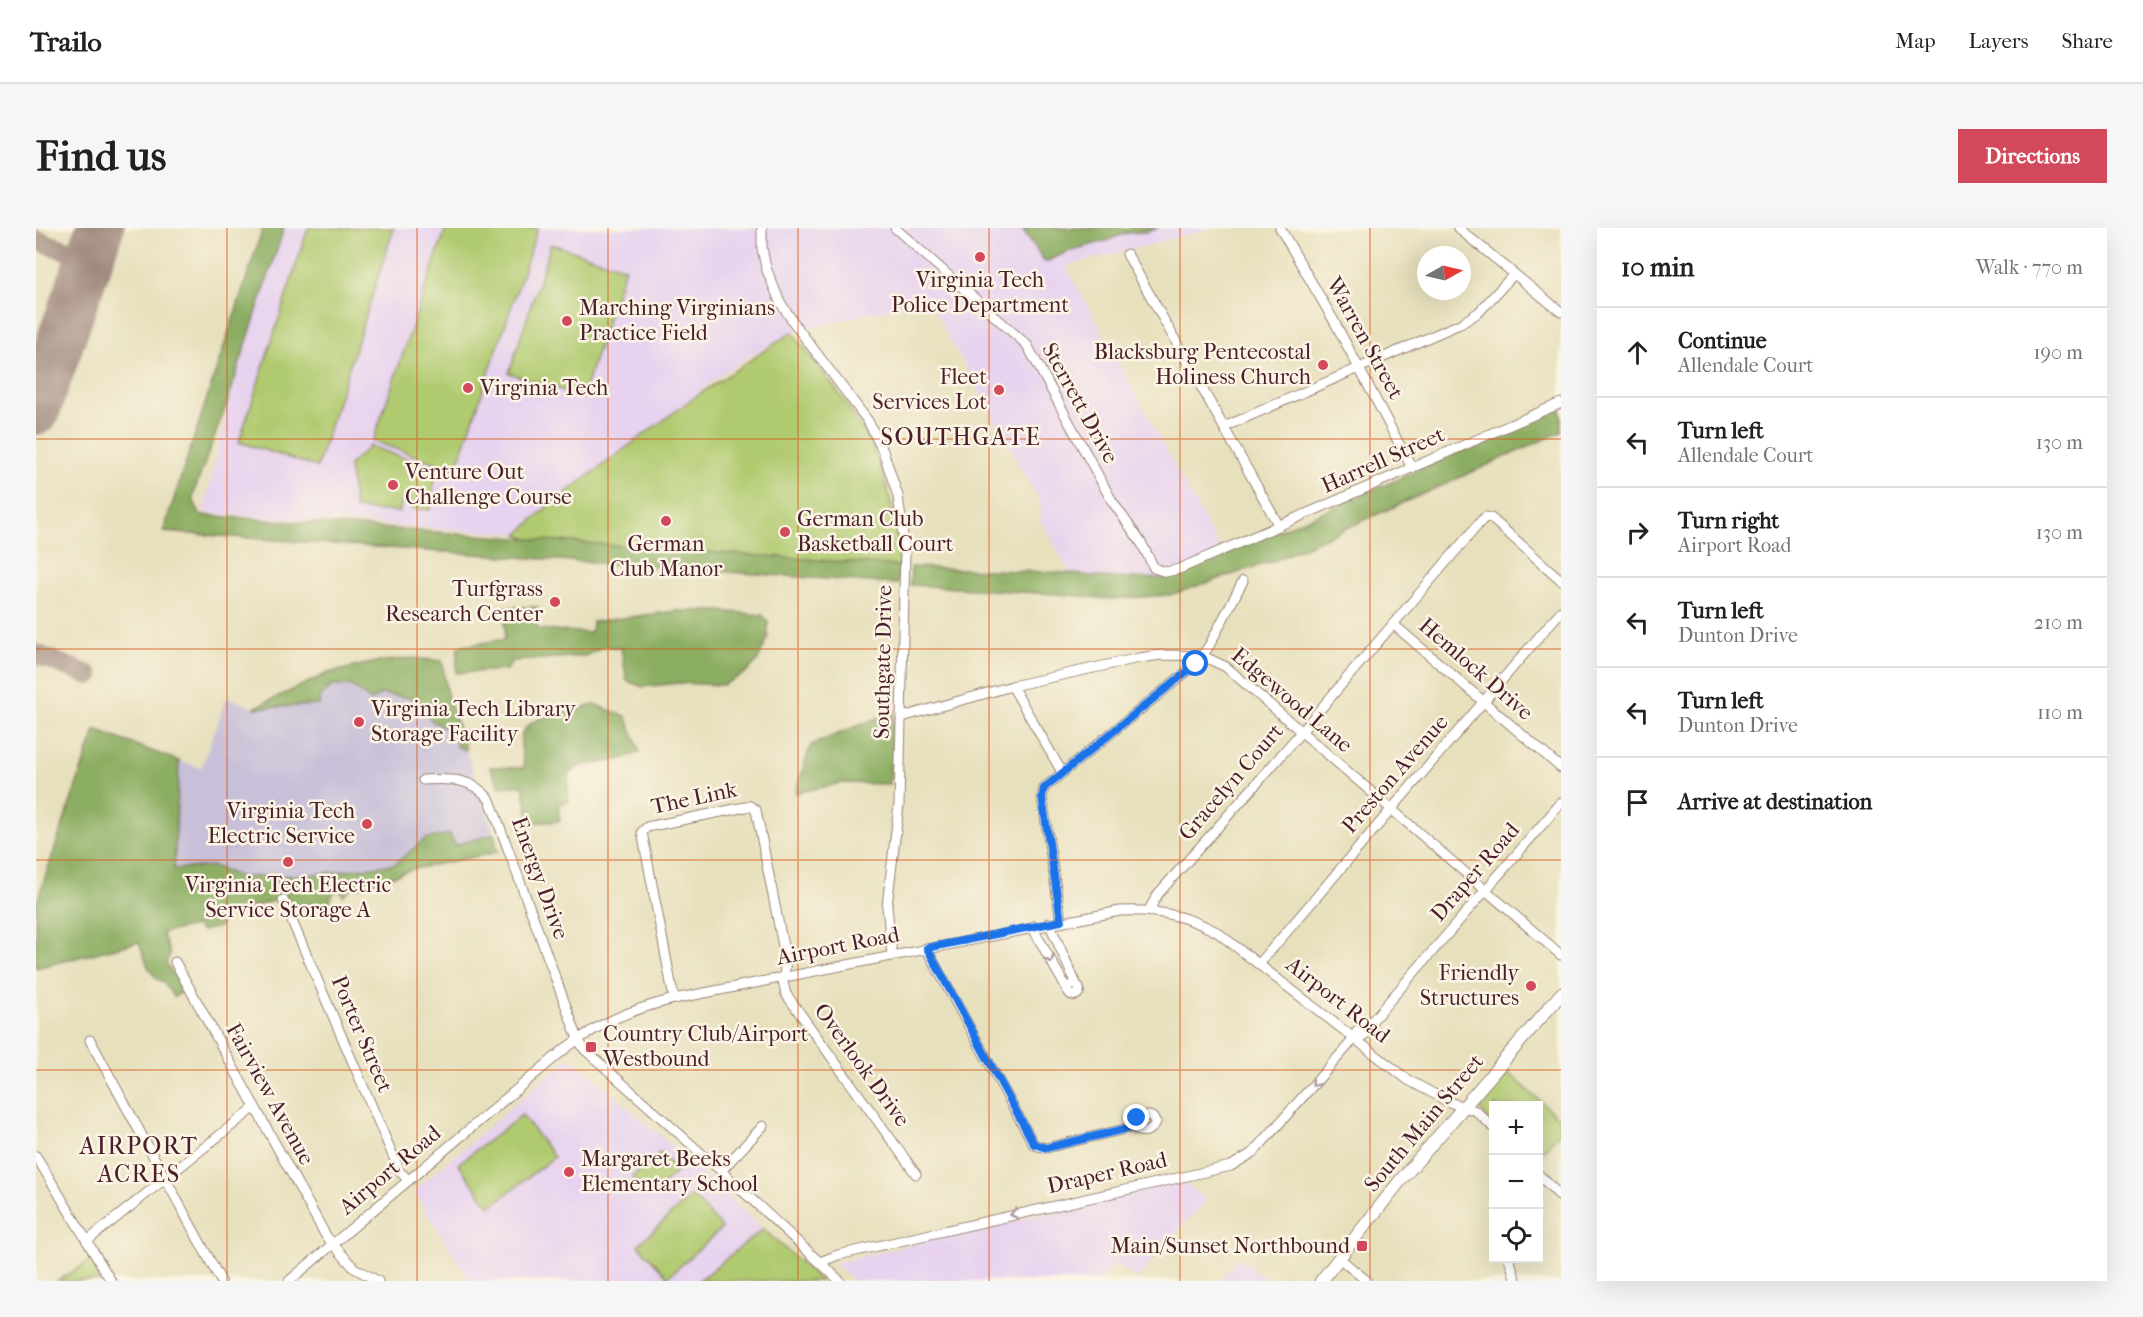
<!DOCTYPE html>
<html lang="en">
<head>
<meta charset="utf-8">
<style>
	:root { --surface:#fff; --page:#f6f6f6; --text:#202124; --muted:#757577; --line:#e0e0e0; --accent:#d1495b }
	body { margin:0; font-family:"IM FELL French Canon",serif; background:var(--page); color:var(--text) }
	.controls { position:absolute; right:18px; bottom:18px; display:grid; overflow:hidden; border-radius:0px; box-shadow:0 6px 24px #0002 }
	.controls button { width:54px; height:54px; display:grid; place-items:center; padding:0; border:0; border-bottom:2px solid var(--line); background:var(--surface); color:var(--text); font:30px sans-serif }
	.compass { position:absolute; left:1381px; top:18px; width:54px; height:54px; border-radius:50%; background:var(--surface); box-shadow:0 6px 24px #0002; rotate:82deg }
	.stop { position:absolute; width:18px; height:18px; margin:-14px; border:4px solid #1a73e8; border-radius:50%; background:#fff }
	.stop.end { background:#1a73e8; border-color:#fff; box-shadow:0 2px 6px #0008 }
	.list { margin:0; padding:0; list-style:none }
	h2 { display:flex; justify-content:space-between; align-items:center; height:78px; margin:0; padding:0 24px; font-size:26px }
	h2 small { font-size:20px; font-weight:400; color:var(--muted) }
	.list li { display:grid; grid-template-columns:39px 1fr auto; gap:18px; align-items:center; box-sizing:border-box; height:90px; padding:0 24px; border-top:2px solid var(--line) }
	.list b { display:block; font-size:22px; white-space:nowrap }
	.list p { margin:0; font-size:20px; white-space:nowrap; color:var(--muted) }
	.list em { font-size:20px; font-style:normal; color:var(--muted) }
	.icon { flex:none; width:33px; height:33px; fill:none; stroke:currentColor; stroke-width:2; stroke-linecap:round; stroke-linejoin:round }
	.map { position:relative; flex:none; width:1525px; height:1053px; overflow:hidden; border-radius:0px }
	header { display:flex; align-items:center; gap:36px; box-sizing:border-box; height:84px; padding:0 30px; background:var(--surface); border-bottom:2px solid var(--line) }
	header strong { font-size:28px }
	nav { display:flex; gap:33px; margin-inline-start:auto; font-size:21px }
	.intro { display:flex; align-items:center; justify-content:space-between; box-sizing:border-box; height:144px; padding:0 36px }
	h1 { margin:0; font-size:42px }
	.button { padding:15px 27px; border-radius:0px; background:var(--accent); color:#fff; font-size:21px; font-weight:700 }
	main { display:flex; gap:36px; padding:0 36px }
	aside { flex:1; background:var(--surface); border-radius:0px; box-shadow:0 6px 24px #0002 }
	.map>svg:first-child { display:block }
	.built { fill:#e7d2ef }
	.industrial { fill:#c8bfd8 }
	.green { fill:#b0ca70; stroke:#7d744e; stroke-width:1.5 }
	.forest { fill:#8cae62; stroke:#6b6646; stroke-width:1.5 }
	.lines { fill:none; stroke-linecap:round; stroke-linejoin:round }
	.taxiway { stroke:#988074; stroke-width:20 }
	.runway { stroke:#988074; stroke-width:48 }
	.minor-casing { stroke:#988074; stroke-width:11 }
	.major-casing { stroke:#988074; stroke-width:14 }
	.minor { stroke:#fff; stroke-width:9 }
	.major { stroke:#fff; stroke-width:12 }
	.oneway { stroke:#ae9aa0 }
	.route { stroke:#1a73e8; stroke-width:8 }
	.grid { fill:none; stroke:#d8530f; stroke-width:1.5; stroke-opacity:0.55 }
	.poi-dot { fill:#d1495b; stroke:#fcf5e5; stroke-width:2 }
	.labels { text-anchor:middle; dominant-baseline:central; stroke-width:5; stroke-linejoin:round; paint-order:stroke }
	.poi-label { font-size:22px; fill:#4a1f2b; stroke:#fcf5e5; text-anchor:start }
	.street-label { font-size:22px; fill:#4a1f2b; stroke:#fcf5e5 }
	.neighbourhood-label { font-size:24px; letter-spacing:1.5px; fill:#4a1f2b; stroke:#fcf5e5 }
</style>
</head>
<body>
<header>
<strong>Trailo</strong>
<nav><a>Map</a><a>Layers</a><a>Share</a></nav>
</header>
<div class="intro"><h1>Find us</h1><a class="button">Directions</a></div>
<main>
<div class="map">
<svg width="1525" height="1053" viewBox="0 0 1525 1053">
	<rect width="100%" height="100%" fill="#fcf5e5"/>
	<filter id="ink" filterUnits="userSpaceOnUse"><feTurbulence type="fractalNoise" baseFrequency=".0167" numOctaves="2"/><feDisplacementMap in="SourceGraphic" scale="12" xChannelSelector="R" yChannelSelector="G"/><feConvolveMatrix kernelMatrix="1 2 1 2 8 2 1 2 1" color-interpolation-filters="sRGB"/></filter>
	<filter id="wash" filterUnits="userSpaceOnUse"><feTurbulence type="fractalNoise" baseFrequency=".008" numOctaves="4" result="noise"/><feDisplacementMap in="SourceGraphic" scale="24" xChannelSelector="R" yChannelSelector="G"/><feGaussianBlur stdDeviation="1.35" result="paint"/><feColorMatrix in="noise" values="0 0 0 0 0 0 0 0 0 0 0 0 0 0 0 0 0 1.4 0 .05"/><feComposite in="paint" operator="in"/></filter>
	<g filter="url(#wash)">
		<rect width="100%" height="100%" fill="#e7e0bd"/>
		<g class="built">
			<path d="M233,0H1178L1030,38L1187,327L1130,350L1049,348L1034,345L1005,292L1004,274L892,71L756,104L688,144L649,176L512,278L482,306L167,285Z"/>
			<path d="M534,829L658,937L727,1001L662,1053H434L378,963Z"/>
			<path d="M1146,953L1171,972L1135,1010L1101,1051L1079,1034L1064,1053H818L797,1035Z"/>
			<path d="M1202,1029L1232,1053H1184Z"/>
		</g>
		<path class="industrial" d="M376,430L406,433L411,466L458,606L418,617L389,611L359,636L274,647L205,649L177,638L138,641L143,533L165,540L191,469L218,480L292,445L340,434Z"/>
		<g class="green">
			<path d="M272,0H358L281,239L203,214Z"/>
			<path d="M410,0H502L420,242L337,213Z"/>
			<path d="M515,16L589,40L546,169L473,145Z"/>
			<path d="M756,104C781,137 808,169 829,205C851,244 861,293 864,338L491,311L482,306L512,278L649,176Z"/>
			<path d="M334,218L400,241L394,282L375,281V273H365L364,284L319,281L313,237Z"/>
			<path d="M1472,844L1525,892V903L1503,928L1502,878H1458L1457,897L1442,879Z"/>
			<path d="M486,887L518,929L454,979L422,936Z"/>
			<path d="M625,924L641,944L612,969L596,949Z"/>
			<path d="M656,967L686,1000L632,1049L602,1017Z"/>
			<path d="M727,1001L785,1053H662Z"/>
			<path d="M56,1032L68,1053H21Z"/>
		</g>
		<g class="forest">
			<path d="M227,0H248L192,172L159,261L157,271L164,287L864,338L862,356L127,304Z"/>
			<path d="M986,0H1122L1111,4L1090,5L1070,13L1036,22L1009,34Z"/>
			<path d="M1525,179V204L1237,333L1134,367L1073,371L1035,367L874,357L875,339L1034,345C1065,351 1098,351 1130,350L1313,273Z"/>
			<path d="M469,379H502L501,401L555,405L556,394L640,383H684L726,387L732,393V409L722,432L711,444L687,457L642,455L607,459L591,453L585,420L569,418L549,428L476,433L470,442L420,445L422,419L469,411Z"/>
			<path d="M376,430L406,433L411,466L430,522L421,519L417,502C401,498 392,493 386,477L375,470L344,466L335,473L316,458H296L284,469L283,477L218,480L292,445L340,434Z"/>
			<path d="M560,477L590,488L604,524L582,532L544,538L532,547V574L522,576L524,593L494,595L487,557L464,559L454,539L488,540C488,531 484,520 485,511C487,486 540,481 560,477Z"/>
			<path d="M858,483L854,556L806,555L759,565L775,517Z"/>
			<path d="M59,502L143,533L138,641L177,638L205,649L274,647L359,636L389,611L414,606L419,617L458,606L462,624L374,642L333,657L314,661L307,668L304,662L297,665L293,675L286,678L274,675L258,680L250,669L186,688V694L183,699L165,703L159,698L126,705L134,726L130,735L148,763L138,769L127,754L121,751L112,739L103,714L0,740V676Z"/>
		</g>
		<g class="lines">
			<g class="taxiway">
				<path d="M0,12L53,30"/>
				<path d="M0,426L53,447"/>
			</g>
			<path class="runway" d="M0,183L64,0"/>
		</g>
	</g>
	<g filter="url(#ink)">
		<g class="lines">
			<defs>
				<g id="minor">
					<path d="M726,0V20L730,40L744,74L760,98L832,193L847,223L862,268L869,323L863,577L851,678L856,727"/>
					<path d="M859,0L991,117L1076,273L1106,316L1118,340L1130,344L1143,341L1525,175"/>
					<path d="M1244,0L1298,93L1376,240"/>
					<path d="M1422,0L1525,84"/>
					<path d="M1091,26L1243,298"/>
					<path d="M1188,199L1426,95L1443,84L1478,46"/>
					<path d="M1357,396L1525,540"/>
					<path d="M976,458L1026,544"/>
					<path d="M866,489L976,458L1103,430L1126,427L1167,428L1190,439L1525,727"/>
					<path d="M387,552C414,551 436,549 454,572L542,811L548,821L685,943L804,1053"/>
					<path d="M247,672L364,944L373,952"/>
					<path d="M1113,682L1122,666L1230,545L1446,292L1450,289L1455,290L1525,352"/>
					<path d="M1025,693L1006,569L1008,560L1160,436L1173,418L1207,353"/>
					<path d="M1013,695L1041,758"/>
					<path d="M998,698L1000,706L1032,763"/>
					<path d="M890,720L998,917L1010,920L1097,899C1103,905 1111,905 1117,899L1120,894L1116,889C1107,885 1100,889 1097,899"/>
					<path d="M139,734L290,1008L318,1040L342,1053"/>
					<path d="M1224,735L1525,383"/>
					<circle cx="1038" cy="762" r="5.5"/>
					<path d="M638,771L606,604L611,599L714,578L720,582L750,733L747,754L750,766L880,946"/>
					<path d="M1318,811C1328,808 1336,804 1336,793L1525,575"/>
					<path d="M54,812L185,1053"/>
					<path d="M0,928L75,1053"/>
					<path d="M685,943L727,898"/>
					<path d="M1502,946L1525,969"/>
					<path d="M51,1013L219,879"/>
					<path d="M1303,1030L1331,1053"/>
					<path d="M1473,1030L1480,1053"/>
					<path d="M784,1034L802,1027L1195,938L1218,924L1318,811L1321,803L1330,794L1336,793"/>
					<path d="M253,1053L530,820C567,793 594,782 638,771L1084,683C1119,681 1149,687 1181,704L1372,852L1413,874L1440,883L1458,900"/>
				</g>
				<path id="major" d="M1285,1053L1364,953L1525,766"/>
			</defs>
			<use href="#minor" class="minor-casing"/>
			<use href="#major" class="major-casing"/>
			<use href="#minor" class="minor"/>
			<use href="#major" class="major"/>
		</g>
		<defs><path id="oneway-chevron" d="M-2-3.5L2.5 0L-2 3.5" fill="none" stroke-width="1.6" stroke-linecap="round" stroke-linejoin="round" transform="scale(1.5)"/></defs>
		<g class="oneway">
			<use href="#oneway-chevron" transform="translate(1014 731) rotate(62)"/>
			<use href="#oneway-chevron" transform="translate(1279 855) rotate(131)"/>
			<use href="#oneway-chevron" transform="translate(978 986) rotate(167)"/>
		</g>
	</g>
	<g class="lines" filter="url(#ink)">
		<path class="route" d="M1101,890L1097,899L1010,920L998,916L891,720L1025,693L1006,569L1008,560L1160,436"/>
	</g>
	<path class="grid" d="M191,0V1053M381,0V1053M572,0V1053M762,0V1053M953,0V1053M1144,0V1053M1334,0V1053M0,211H1525M0,421H1525M0,632H1525M0,842H1525"/>
	<g class="poi-dot">
		<circle cx="944" cy="29" r="6"/>
		<circle cx="531" cy="93" r="6"/>
		<circle cx="1287" cy="137" r="6"/>
		<circle cx="432" cy="160" r="6"/>
		<circle cx="963" cy="162" r="6"/>
		<circle cx="357" cy="257" r="6"/>
		<circle cx="630" cy="293" r="6"/>
		<circle cx="749" cy="304" r="6"/>
		<circle cx="519" cy="374" r="6"/>
		<circle cx="323" cy="494" r="6"/>
		<circle cx="331" cy="596" r="6"/>
		<circle cx="252" cy="634" r="6"/>
		<circle cx="1495" cy="758" r="6"/>
		<rect x="549" y="813" width="12" height="12" rx="3"/>
		<circle cx="533" cy="944" r="6"/>
		<rect x="1320" y="1012" width="12" height="12" rx="3"/>
	</g>
	<g class="labels">
		<g class="poi-label">
			<text x="944" y="52" text-anchor="middle">Virginia Tech<tspan x="944" dy="25">Police Department</tspan></text>
			<text x="543" y="80">Marching Virginians<tspan x="543" dy="25">Practice Field</tspan></text>
			<text x="1275" y="124" text-anchor="end">Blacksburg Pentecostal<tspan x="1275" dy="25">Holiness Church</tspan></text>
			<text x="951" y="149" text-anchor="end">Fleet<tspan x="951" dy="25">Services Lot</tspan></text>
			<text x="444" y="160">Virginia Tech</text>
			<text x="369" y="244">Venture Out<tspan x="369" dy="25">Challenge Course</tspan></text>
			<text x="761" y="291">German Club<tspan x="761" dy="25">Basketball Court</tspan></text>
			<text x="630" y="316" text-anchor="middle">German<tspan x="630" dy="25">Club Manor</tspan></text>
			<text x="507" y="361" text-anchor="end">Turfgrass<tspan x="507" dy="25">Research Center</tspan></text>
			<text x="335" y="481">Virginia Tech Library<tspan x="335" dy="25">Storage Facility</tspan></text>
			<text x="319" y="583" text-anchor="end">Virginia Tech<tspan x="319" dy="25">Electric Service</tspan></text>
			<text x="252" y="657" text-anchor="middle">Virginia Tech Electric<tspan x="252" dy="25">Service Storage A</tspan></text>
			<text x="1483" y="745" text-anchor="end">Friendly<tspan x="1483" dy="25">Structures</tspan></text>
			<text x="567" y="806">Country Club/Airport<tspan x="567" dy="25">Westbound</tspan></text>
			<text x="545" y="931">Margaret Beeks<tspan x="545" dy="25">Elementary School</tspan></text>
			<text x="1314" y="1018" text-anchor="end">Main/Sunset Northbound</text>
		</g>
		<g class="street-label">
			<text transform="translate(1329 110) rotate(61)">Warren Street</text>
			<text transform="translate(1044 175) rotate(61)">Sterrett Drive</text>
			<text transform="translate(1347 232) rotate(-24)">Harrell Street</text>
			<text transform="translate(847 434) rotate(-89)">Southgate Drive</text>
			<text transform="translate(1440 441) rotate(41)">Hemlock Drive</text>
			<text transform="translate(1256 472) rotate(40)">Edgewood Lane</text>
			<text transform="translate(1359 546) rotate(-49)">Preston Avenue</text>
			<text transform="translate(1195 554) rotate(-49)">Gracelyn Court</text>
			<text transform="translate(658 570) rotate(-12)">The Link</text>
			<text transform="translate(1439 644) rotate(-49)">Draper Road</text>
			<text transform="translate(504 650) rotate(70)">Energy Drive</text>
			<text transform="translate(802 718) rotate(-11)">Airport Road</text>
			<text transform="translate(1302 772) rotate(38)">Airport Road</text>
			<text transform="translate(326 806) rotate(67)">Porter Street</text>
			<text transform="translate(826 837) rotate(54)">Overlook Drive</text>
			<text transform="translate(234 866) rotate(61)">Fairview Avenue</text>
			<text transform="translate(1388 895) rotate(-50)">South Main Street</text>
			<text transform="translate(354 942) rotate(-40)">Airport Road</text>
			<text transform="translate(1071 945) rotate(-13)">Draper Road</text>
		</g>
		<g class="neighbourhood-label">
			<text x="925" y="209">SOUTHGATE</text>
			<text x="103" y="918">AIRPORT<tspan x="103" dy="28">ACRES</tspan></text>
		</g>
	</g>
</svg>
<div class="controls">
<button>+</button>
<button>−</button>
<button><svg class="icon" aria-label="locate" viewBox="0 0 24 24"><circle cx="12" cy="12" r="6"/><path d="M12 2v4M12 18v4M2 12h4M18 12h4"/></svg></button>
</div>
<svg class="compass" viewBox="-18 -18 36 36"><path d="M0-13l5 13h-10z" fill="#e53935"/><path d="M0 13l5-13h-10z" fill="#757577"/></svg>
<div class="stop" style="left:1160px;top:436px"></div>
<div class="stop end" style="left:1101px;top:890px"></div>
</div>
<aside>
<h2>10 min<small>Walk · 770 m</small></h2>
<ul class="list">
<li><svg class="icon" aria-label="ahead" viewBox="0 0 24 24"><path d="M12 20V5M6 11l6-6 6 6"/></svg><div><b>Continue</b><p>Allendale Court</p></div><em>190 m</em></li>
<li><svg class="icon" aria-label="left" viewBox="0 0 24 24"><path d="M17 20v-9H6M10 6l-5 5 5 5"/></svg><div><b>Turn left</b><p>Allendale Court</p></div><em>130 m</em></li>
<li><svg class="icon" aria-label="right" viewBox="0 0 24 24"><path d="M7 20v-9h11M14 6l5 5-5 5"/></svg><div><b>Turn right</b><p>Airport Road</p></div><em>130 m</em></li>
<li><svg class="icon" aria-label="left" viewBox="0 0 24 24"><path d="M17 20v-9H6M10 6l-5 5 5 5"/></svg><div><b>Turn left</b><p>Dunton Drive</p></div><em>210 m</em></li>
<li><svg class="icon" aria-label="left" viewBox="0 0 24 24"><path d="M17 20v-9H6M10 6l-5 5 5 5"/></svg><div><b>Turn left</b><p>Dunton Drive</p></div><em>110 m</em></li>
<li><svg class="icon" aria-label="arrive" viewBox="0 0 24 24"><path d="M6 21V4h12l-3 4 3 4H6"/></svg><div><b>Arrive at destination</b></div></li>
</ul>
</aside>
</main>
</body>
</html>
